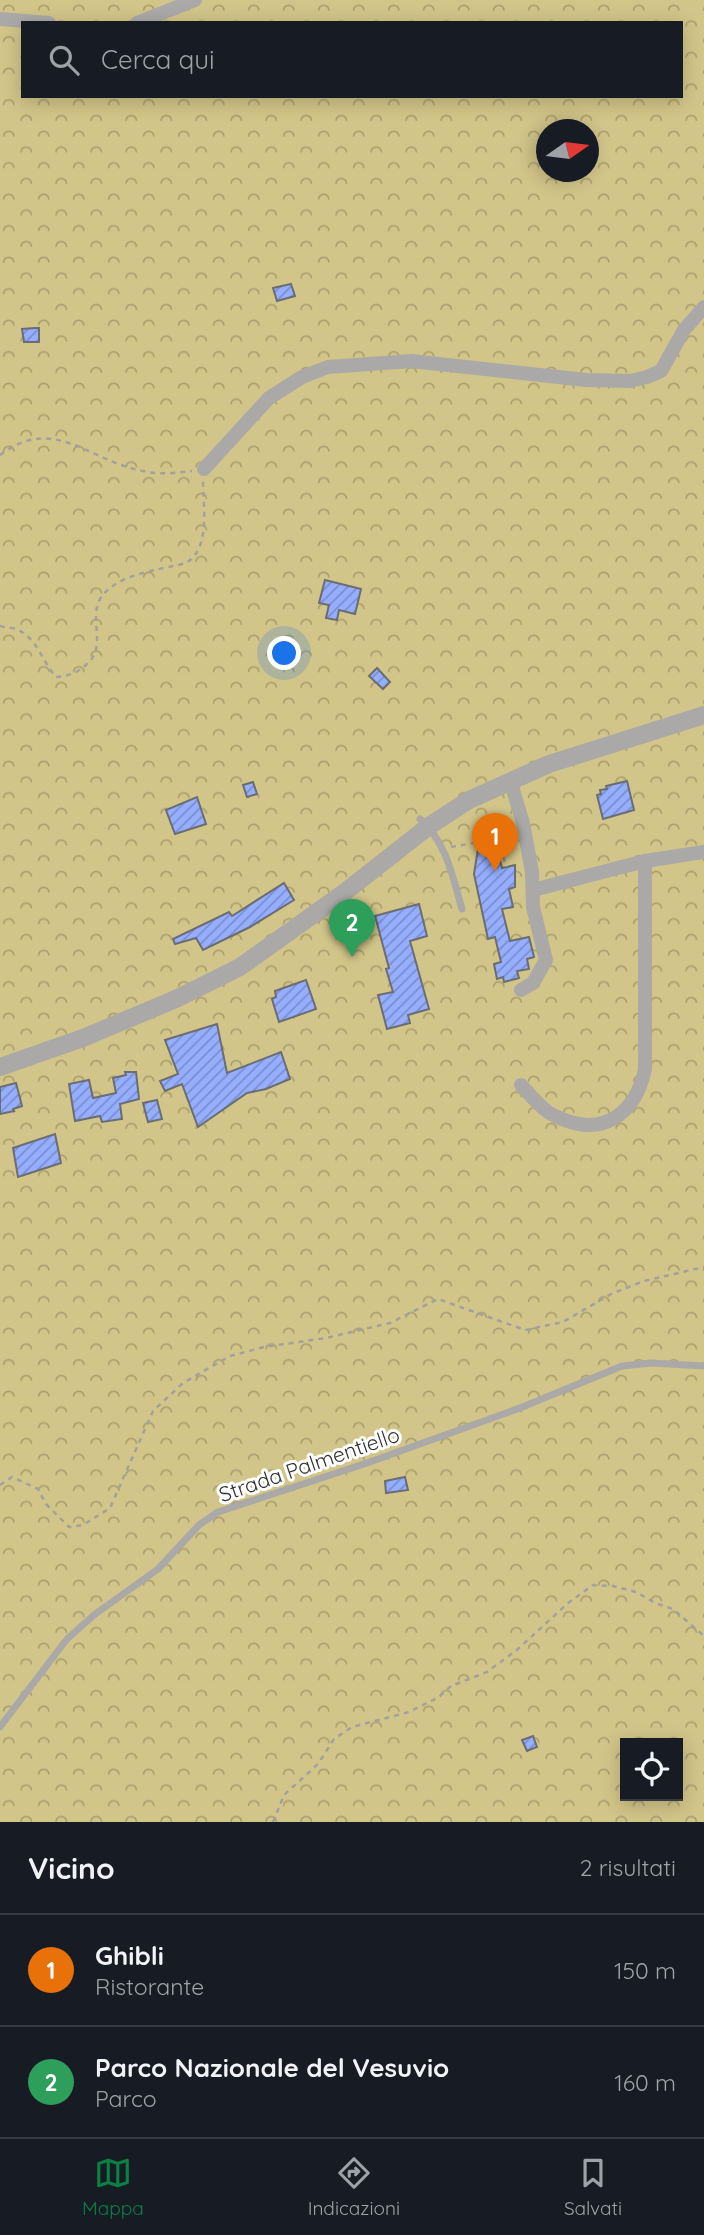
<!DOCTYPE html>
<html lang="it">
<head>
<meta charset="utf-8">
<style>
	:root { --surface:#171b24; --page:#242831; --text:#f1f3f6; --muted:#9ea1a6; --line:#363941; --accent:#0b8043 }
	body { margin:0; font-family:Quicksand,sans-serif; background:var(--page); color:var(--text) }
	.controls { position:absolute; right:21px; bottom:21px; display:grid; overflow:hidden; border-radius:0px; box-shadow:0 4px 18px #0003 }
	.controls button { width:63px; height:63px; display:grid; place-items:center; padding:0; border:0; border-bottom:2px solid var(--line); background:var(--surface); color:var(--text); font:35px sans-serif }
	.compass { position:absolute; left:536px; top:119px; width:63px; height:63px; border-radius:50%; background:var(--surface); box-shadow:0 4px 18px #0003; rotate:76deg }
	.you { position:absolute; left:285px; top:654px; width:24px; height:24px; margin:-18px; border:5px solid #fff; border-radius:50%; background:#1a73e8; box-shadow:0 0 0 10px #1a73e833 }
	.badge { display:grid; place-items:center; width:46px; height:46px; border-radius:50%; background:var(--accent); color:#fff; font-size:23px; font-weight:700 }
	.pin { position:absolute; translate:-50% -58px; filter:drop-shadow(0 2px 4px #0008) }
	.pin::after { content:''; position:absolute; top:37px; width:24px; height:21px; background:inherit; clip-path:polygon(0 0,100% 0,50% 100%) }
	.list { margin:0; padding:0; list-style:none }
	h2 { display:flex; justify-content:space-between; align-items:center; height:91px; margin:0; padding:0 28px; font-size:30px }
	h2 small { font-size:23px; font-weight:400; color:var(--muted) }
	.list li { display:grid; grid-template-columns:46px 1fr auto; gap:21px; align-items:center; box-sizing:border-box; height:112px; padding:0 28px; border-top:2px solid var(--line) }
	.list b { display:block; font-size:26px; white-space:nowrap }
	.list p { margin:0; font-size:23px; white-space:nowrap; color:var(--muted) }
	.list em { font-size:23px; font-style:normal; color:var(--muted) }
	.icon { flex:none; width:38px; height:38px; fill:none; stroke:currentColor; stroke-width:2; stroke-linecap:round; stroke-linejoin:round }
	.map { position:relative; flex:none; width:704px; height:1822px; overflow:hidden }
	.search { position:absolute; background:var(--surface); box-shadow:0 4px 18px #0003; left:21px; right:21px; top:21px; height:77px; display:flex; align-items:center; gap:18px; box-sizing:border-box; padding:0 24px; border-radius:0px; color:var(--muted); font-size:26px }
	.sheet { height:315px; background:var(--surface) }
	nav { display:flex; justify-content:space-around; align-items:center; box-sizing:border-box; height:98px; border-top:2px solid var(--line); background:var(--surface); font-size:19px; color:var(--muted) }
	nav a { display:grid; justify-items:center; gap:4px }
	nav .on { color:var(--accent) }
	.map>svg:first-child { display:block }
	.forest { fill:url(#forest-crowns); fill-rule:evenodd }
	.building { fill:url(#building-hatch); stroke:#6b6d72; stroke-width:2 }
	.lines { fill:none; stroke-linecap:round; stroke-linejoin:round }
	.path { stroke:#a2a19d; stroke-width:2.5; stroke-dasharray:5 5; stroke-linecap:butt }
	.service { stroke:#aaa9a7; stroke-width:7 }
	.minor { stroke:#aaa9a7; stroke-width:14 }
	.tertiary { stroke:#aaa9a7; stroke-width:18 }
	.labels { text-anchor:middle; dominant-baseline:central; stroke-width:6; stroke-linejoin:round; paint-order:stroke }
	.street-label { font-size:21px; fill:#31312f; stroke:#fff }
</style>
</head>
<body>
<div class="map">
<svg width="704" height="1822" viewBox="0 0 704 1822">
	<defs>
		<pattern id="forest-crowns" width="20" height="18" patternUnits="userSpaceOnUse" patternTransform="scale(1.75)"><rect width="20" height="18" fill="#d2c589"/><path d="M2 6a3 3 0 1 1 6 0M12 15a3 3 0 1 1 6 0" fill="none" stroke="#aba170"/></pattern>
		<pattern id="building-hatch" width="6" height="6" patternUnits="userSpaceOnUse" patternTransform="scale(1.75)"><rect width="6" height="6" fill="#95aefe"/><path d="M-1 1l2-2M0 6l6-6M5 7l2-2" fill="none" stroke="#7a8ece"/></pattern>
	</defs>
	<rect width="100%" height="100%" fill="#f0eee8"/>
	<path class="forest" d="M0,0H704V1822H0ZM23,23H681V96H23ZM546,130H588V172H546ZM625,1743H678V1796H625Z"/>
	<g class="building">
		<path d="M291,284L295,296L277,301L273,288Z"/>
		<path d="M35,328H39V342H24L22,329Z"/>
		<path d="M325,580L361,589L355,614L339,610L337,620L326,618L329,605L319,603Z"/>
		<path d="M377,668L390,682L383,689L369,676Z"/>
		<path d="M627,781L634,810L603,819L597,795L601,794L600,790L607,789L606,786Z"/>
		<path d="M253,782L257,794L247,797L243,785Z"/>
		<path d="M197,797L206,824L175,834L166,810Z"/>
		<path d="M496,846L502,868L515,865V887L509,889L513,907L502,909L510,941L529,937L534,957L527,959L529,969L517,971L519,978L504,982L503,977L497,979L494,964L501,962L495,937L488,939L474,874L478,849Z"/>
		<path d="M284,883L294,900L250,927L203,950L196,938L175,944L173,939L229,912L232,916Z"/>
		<path d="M419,904L427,936L410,941L429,1009L408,1015L410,1023L387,1029L378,995L393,992L386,969L389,968L375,916Z"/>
		<path d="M306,980L316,1009L279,1022L272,999L276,997L275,991Z"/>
		<path d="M217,1024L227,1073L281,1052L290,1079L266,1089L247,1093L198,1127L182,1084L165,1091L160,1081L178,1074L165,1040Z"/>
		<path d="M125,1072H136L139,1099L120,1104L122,1119L102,1122L100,1116L75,1121L69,1084L89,1080L93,1098L116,1093L113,1078L126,1075Z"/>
		<path d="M16,1083L22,1106L13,1109L14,1111L0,1114V1087Z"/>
		<path d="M157,1100L162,1119L148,1122L143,1103Z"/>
		<path d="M55,1134L61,1163L18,1177L13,1148Z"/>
		<path d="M405,1477L408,1490L386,1493L385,1481Z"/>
		<path d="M533,1736L537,1747L527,1751L522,1740Z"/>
	</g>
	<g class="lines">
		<g class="path">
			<path d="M0,455C55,414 88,461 143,471C159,475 176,473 192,471"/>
			<path d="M0,626C5,628 11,627 16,629C38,638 42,662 56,677C69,676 80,672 89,662C107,643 87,617 102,596C120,573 160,570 186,563C211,548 203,507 203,481"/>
			<path d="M451,847L485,841"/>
			<path d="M487,847L485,841L499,838L506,867"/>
			<path d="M0,1485L12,1477L38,1489L46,1504L69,1527L83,1525L110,1508L153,1411L183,1383L230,1356L264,1347L326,1338L390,1323L438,1299L525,1330L563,1322L611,1294L644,1281L704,1267"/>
			<path d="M273,1822L284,1795L318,1764L334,1739L352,1727L409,1712L439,1697L451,1686L487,1672L518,1649L568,1603L593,1585L613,1586L636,1592L655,1603L673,1609L704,1636"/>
		</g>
		<g class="service">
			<path d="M420,819C446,841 453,878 462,909"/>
			<path d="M0,1727L67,1639L94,1615L158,1569L199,1525L218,1512L367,1463L520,1408L622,1366L651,1363L704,1366"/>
		</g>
		<g class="minor">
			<path d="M0,19L49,23"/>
			<path d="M137,23L195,0"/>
			<path d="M204,469L269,398L302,377L328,367L411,361L586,380L630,381L647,377L661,371L684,330L704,307"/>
			<path d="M510,780L523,823L532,872L533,907L546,960L533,983L521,990"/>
			<path d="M533,890L645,861L704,852"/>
			<path d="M521,1085C529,1094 538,1105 548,1112C552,1115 558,1117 562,1119C605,1137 636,1112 645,1069V861"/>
		</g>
		<path class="tertiary" d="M0,1067L83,1038L178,998L240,967L345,892L429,826L469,800L549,764L704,715"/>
	</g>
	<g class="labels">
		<g class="street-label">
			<text transform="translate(309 1464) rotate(-19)">Strada Palmentiello</text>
		</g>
	</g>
</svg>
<div class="controls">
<button><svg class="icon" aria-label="locate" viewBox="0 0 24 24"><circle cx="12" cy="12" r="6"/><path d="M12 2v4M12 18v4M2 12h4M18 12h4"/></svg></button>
</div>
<svg class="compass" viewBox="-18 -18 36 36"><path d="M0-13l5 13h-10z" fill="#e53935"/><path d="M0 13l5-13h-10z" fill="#9ea1a6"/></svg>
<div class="you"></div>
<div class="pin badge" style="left:495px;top:871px;background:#e8710a">1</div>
<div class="pin badge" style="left:352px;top:957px;background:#2e9e5b">2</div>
<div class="search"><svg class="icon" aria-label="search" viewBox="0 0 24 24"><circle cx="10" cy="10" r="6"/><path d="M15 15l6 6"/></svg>Cerca qui</div>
</div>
<section class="sheet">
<h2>Vicino<small>2 risultati</small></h2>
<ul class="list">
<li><span class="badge" style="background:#e8710a">1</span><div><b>Ghibli</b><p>Ristorante</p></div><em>150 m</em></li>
<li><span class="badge" style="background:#2e9e5b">2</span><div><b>Parco Nazionale del Vesuvio</b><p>Parco</p></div><em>160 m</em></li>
</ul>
</section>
<nav>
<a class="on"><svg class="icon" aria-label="map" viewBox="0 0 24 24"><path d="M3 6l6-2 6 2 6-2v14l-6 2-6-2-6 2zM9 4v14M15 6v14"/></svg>Mappa</a>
<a><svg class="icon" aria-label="directions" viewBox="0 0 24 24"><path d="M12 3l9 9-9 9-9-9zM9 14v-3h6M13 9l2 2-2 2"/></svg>Indicazioni</a>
<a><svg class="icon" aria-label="saved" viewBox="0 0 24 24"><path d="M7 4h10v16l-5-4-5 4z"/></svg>Salvati</a>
</nav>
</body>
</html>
